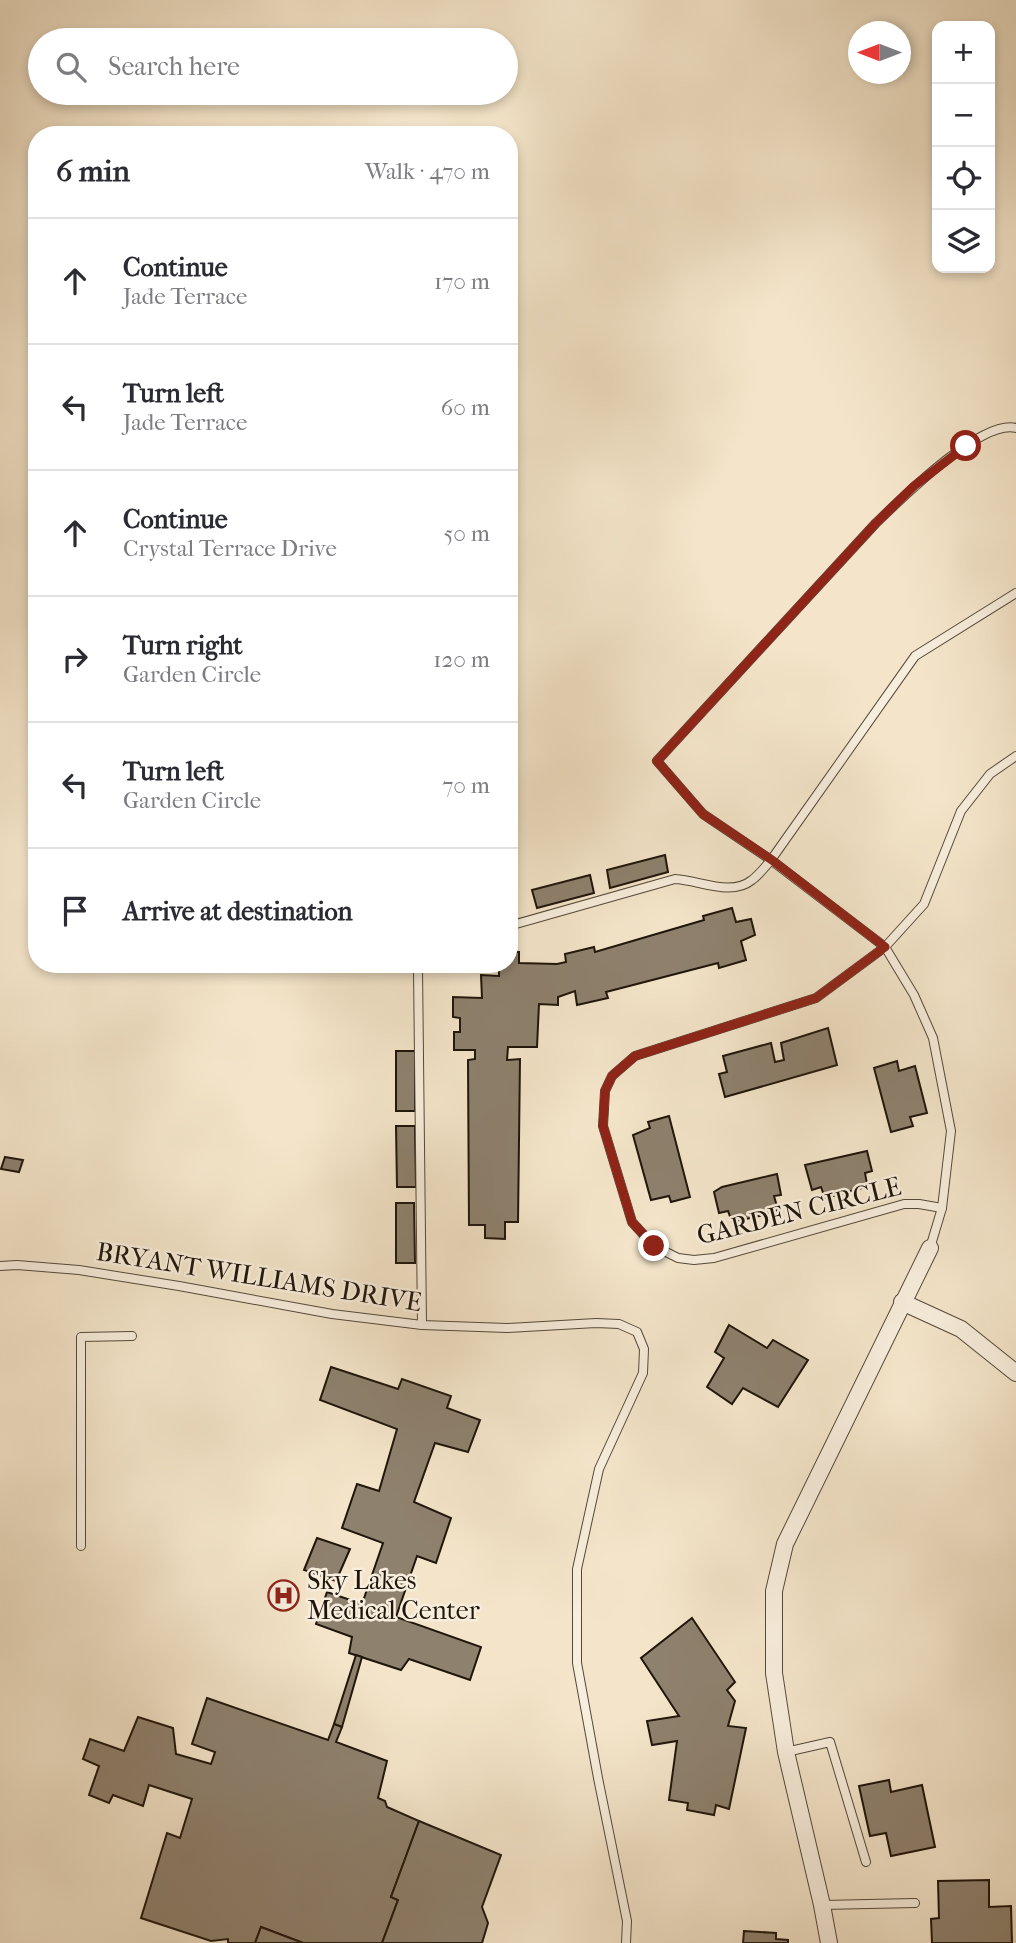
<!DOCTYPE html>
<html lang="en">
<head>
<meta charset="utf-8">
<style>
	:root { --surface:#fff; --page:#f7f7f7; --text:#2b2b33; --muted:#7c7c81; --line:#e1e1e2 }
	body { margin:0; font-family:"IM FELL French Canon",serif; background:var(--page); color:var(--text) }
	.controls { position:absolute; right:21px; top:21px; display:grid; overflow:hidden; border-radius:14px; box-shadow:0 4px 10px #0003 }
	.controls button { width:63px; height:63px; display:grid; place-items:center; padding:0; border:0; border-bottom:2px solid var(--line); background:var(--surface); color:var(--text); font:35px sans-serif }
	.compass { position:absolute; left:848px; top:21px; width:63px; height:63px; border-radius:50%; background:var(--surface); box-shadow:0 4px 10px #0003; rotate:270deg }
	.stop { position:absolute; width:21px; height:21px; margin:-16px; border:5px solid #8f2418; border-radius:50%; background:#fff }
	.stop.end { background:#8f2418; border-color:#fff; box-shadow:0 2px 7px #0008 }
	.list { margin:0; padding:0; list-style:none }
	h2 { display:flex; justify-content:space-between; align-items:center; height:91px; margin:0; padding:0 28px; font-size:30px }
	h2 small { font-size:23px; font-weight:400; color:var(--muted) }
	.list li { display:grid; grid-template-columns:46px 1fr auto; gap:21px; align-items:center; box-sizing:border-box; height:126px; padding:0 28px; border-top:2px solid var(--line) }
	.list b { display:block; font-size:26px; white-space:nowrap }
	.list p { margin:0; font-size:23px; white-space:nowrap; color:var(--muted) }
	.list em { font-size:23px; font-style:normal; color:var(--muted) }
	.icon { flex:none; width:38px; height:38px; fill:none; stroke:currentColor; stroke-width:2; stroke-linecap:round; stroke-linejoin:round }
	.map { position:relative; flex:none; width:1016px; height:1943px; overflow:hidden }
	.search { position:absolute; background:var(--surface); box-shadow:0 4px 10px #0003; left:28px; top:28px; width:490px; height:77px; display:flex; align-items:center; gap:18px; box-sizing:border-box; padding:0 24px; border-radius:38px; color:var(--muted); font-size:26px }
	.panel { position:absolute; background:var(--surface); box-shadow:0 4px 10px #0003; left:28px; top:126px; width:490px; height:847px; border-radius:28px }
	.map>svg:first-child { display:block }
	.building { fill:#8e816e; stroke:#1f150a; stroke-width:2 }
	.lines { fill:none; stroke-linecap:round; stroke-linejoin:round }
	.lane-casing { stroke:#54493a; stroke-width:10 }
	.street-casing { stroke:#54493a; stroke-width:18 }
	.lane { stroke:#f8eedd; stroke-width:8 }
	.street { stroke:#f8eedd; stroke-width:16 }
	.route { stroke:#8f2418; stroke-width:9 }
	.labels { text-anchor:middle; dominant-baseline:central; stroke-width:5; stroke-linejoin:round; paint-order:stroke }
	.street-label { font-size:26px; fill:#1f150a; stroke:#f8eedd }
	.poi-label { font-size:26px; fill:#1f150a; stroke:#f8eedd; text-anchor:start }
</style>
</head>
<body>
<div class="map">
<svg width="1016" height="1943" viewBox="0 0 1016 1943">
	<rect width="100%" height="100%" fill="#f4e5ca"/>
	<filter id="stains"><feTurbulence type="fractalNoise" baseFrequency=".00286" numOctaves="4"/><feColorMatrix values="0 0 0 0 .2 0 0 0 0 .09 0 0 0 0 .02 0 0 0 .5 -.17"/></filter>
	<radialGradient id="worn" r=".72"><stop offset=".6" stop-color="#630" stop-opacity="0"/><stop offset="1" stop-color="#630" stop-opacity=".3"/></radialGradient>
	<g class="building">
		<path d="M665,855L668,872L610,888L607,870Z"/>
		<path d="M590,875L594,893L537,908L532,890Z"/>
		<path d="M732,908L736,922L751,919L755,935L741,941L746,960L719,968L718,963L606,992L608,998L577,1005L575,991L558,997V1005L539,1004L537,1047H508L507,1060L520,1059L518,1222H505V1239L485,1238V1225H469L468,1060L475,1059V1050H454V1032H460V1018L453,1017V997L482,998L481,975L499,976V964H509V952H519V963L557,964L566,962L565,954L594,947L595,952L704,920L703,916Z"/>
		<path d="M828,1028L837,1065L725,1097L719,1074L727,1072L723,1056L771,1043L775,1062L784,1060L781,1043Z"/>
		<rect x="396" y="1051" width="19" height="60"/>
		<path d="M897,1061L899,1071L915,1066L927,1113L910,1117L913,1126L891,1132L874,1068Z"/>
		<path d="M669,1116L690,1197L671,1202L669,1196L651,1200L633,1135L650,1128L648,1122Z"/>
		<path d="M396,1126H415L416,1187H397Z"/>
		<path d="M867,1151L872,1171L865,1173L867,1184L862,1188L825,1198L821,1187L812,1190L805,1165Z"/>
		<path d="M5,1157L23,1160L19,1172L1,1169Z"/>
		<path d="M777,1174L781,1195L774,1196L778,1210L769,1214L732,1222L728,1211L719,1213L714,1192L722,1187Z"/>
		<path d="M396,1203H414L415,1263H396Z"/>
		<path d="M729,1325L767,1348L773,1340L808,1360L778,1407L743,1388L732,1404L707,1387L724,1358L715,1352Z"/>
		<path d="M331,1367L398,1389L402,1379L451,1396L447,1408L480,1420L468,1452L435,1443L414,1502L451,1518L436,1563L417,1556L396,1617L481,1647L470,1680L409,1659L401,1670L349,1653L352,1637L316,1624L327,1592L362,1604L383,1543L342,1528L357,1484L379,1491L397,1429L320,1400Z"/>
		<path d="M317,1538L350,1549L336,1581L304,1570Z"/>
		<path d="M692,1618L735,1682L727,1690L735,1701L728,1726L746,1728L729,1809L716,1805L714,1815L687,1810L688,1803L669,1800L677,1741L652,1745L647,1721L679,1716L641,1658Z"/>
		<path d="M356,1655L362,1657L342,1727L334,1724Z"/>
		<path d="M207,1698L328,1740L334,1724L342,1727L336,1742L387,1761L378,1798L385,1801L387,1807L419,1821L391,1897L398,1900L382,1943H303L261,1927L255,1943H228V1939L211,1941L141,1918L167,1833L180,1838L192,1799L149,1785L143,1806L113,1795L109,1803L89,1795L99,1766L83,1759L90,1739L124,1751L138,1717L173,1728L176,1754L211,1764L215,1752L192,1744Z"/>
		<path d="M889,1780L891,1792L922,1785L935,1847L891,1856L886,1833L870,1836L859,1786Z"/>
		<path d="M419,1821L501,1855L482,1907L488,1923L482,1943H382L398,1900L391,1897Z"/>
		<path d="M989,1880V1907L1011,1906L1012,1943H932L931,1919L939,1918L938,1881Z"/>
		<path d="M261,1927L303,1943H255Z"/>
		<path d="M744,1931L776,1933V1939L788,1940V1943H743Z"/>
	</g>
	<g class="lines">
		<defs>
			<g id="lane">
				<path d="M509,926L675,879C699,880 731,897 752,880C759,875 765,867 771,860L915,656L1016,593"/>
				<path d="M419,964L418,968L422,1325"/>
				<path d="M942,1208L919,1204H904L714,1258L694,1260L678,1258L654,1246L632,1222L603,1126L605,1091L612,1076L635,1056L816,998L885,947L924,904L961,811L990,774L1016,756"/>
				<path d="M930,1248L942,1208L951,1131L933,1038L914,995L885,947L771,860L703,814L657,761L876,523C901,499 981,419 1016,428"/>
				<path d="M0,1266L17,1265L79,1270L179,1286L332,1314L422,1325L507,1328L596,1323L619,1324L637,1332L644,1349L643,1373L599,1469L577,1569V1663L598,1778L627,1921L626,1943"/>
				<path d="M81,1546V1337L132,1336"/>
				<path d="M786,1752L830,1742L866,1862"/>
				<path d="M822,1905L915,1903"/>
			</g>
			<g id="street">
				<path d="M902,1302L961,1329L1016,1373"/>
				<path d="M829,1943L822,1905L786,1752L774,1673V1591L785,1544L930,1248"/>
			</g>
		</defs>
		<use href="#lane" class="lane-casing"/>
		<use href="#street" class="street-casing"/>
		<use href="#lane" class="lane"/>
		<use href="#street" class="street"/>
	</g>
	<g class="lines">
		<path class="route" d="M654,1246L632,1222L603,1126L605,1091L612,1076L635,1056L816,998L885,947L772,860L703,814L657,761L876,523L914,486L966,446"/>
	</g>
	<defs>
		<symbol id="hospital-ring" viewBox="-11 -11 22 22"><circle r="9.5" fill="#f8eedd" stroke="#8f2418" stroke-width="1.5"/><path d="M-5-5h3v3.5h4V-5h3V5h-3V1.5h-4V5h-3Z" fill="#8f2418"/></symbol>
	</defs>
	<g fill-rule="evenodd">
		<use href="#hospital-ring" x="266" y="1578" width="35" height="35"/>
	</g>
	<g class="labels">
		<g class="street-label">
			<text transform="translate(799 1211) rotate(-14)">GARDEN CIRCLE</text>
			<text transform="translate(259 1277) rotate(9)">BRYANT WILLIAMS DRIVE</text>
		</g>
		<g class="poi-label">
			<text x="307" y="1580">Sky Lakes<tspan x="307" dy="30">Medical Center</tspan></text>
		</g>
	</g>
	<rect width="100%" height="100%" filter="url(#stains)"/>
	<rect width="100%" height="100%" fill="url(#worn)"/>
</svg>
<div class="controls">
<button>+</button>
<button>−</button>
<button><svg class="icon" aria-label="locate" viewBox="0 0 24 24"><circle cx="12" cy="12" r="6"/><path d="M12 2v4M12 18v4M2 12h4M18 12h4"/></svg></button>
<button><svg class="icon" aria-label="layers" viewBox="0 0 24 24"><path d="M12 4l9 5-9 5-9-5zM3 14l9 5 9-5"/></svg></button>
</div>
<svg class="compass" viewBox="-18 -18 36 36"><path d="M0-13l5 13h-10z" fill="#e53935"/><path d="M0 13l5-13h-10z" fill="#7c7c81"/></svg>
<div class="stop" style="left:966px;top:446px"></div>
<div class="stop end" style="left:654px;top:1246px"></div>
<div class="search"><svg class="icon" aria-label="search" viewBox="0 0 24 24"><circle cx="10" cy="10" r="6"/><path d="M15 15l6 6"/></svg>Search here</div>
<section class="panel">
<h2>6 min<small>Walk · 470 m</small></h2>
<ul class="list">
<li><svg class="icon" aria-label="ahead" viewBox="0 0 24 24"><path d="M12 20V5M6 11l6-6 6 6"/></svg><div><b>Continue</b><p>Jade Terrace</p></div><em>170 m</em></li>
<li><svg class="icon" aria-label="left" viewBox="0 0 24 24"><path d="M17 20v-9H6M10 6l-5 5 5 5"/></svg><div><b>Turn left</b><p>Jade Terrace</p></div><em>60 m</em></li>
<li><svg class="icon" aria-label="ahead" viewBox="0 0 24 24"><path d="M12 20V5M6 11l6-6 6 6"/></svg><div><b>Continue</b><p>Crystal Terrace Drive</p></div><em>50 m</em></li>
<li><svg class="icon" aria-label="right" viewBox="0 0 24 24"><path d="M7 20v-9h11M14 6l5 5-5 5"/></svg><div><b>Turn right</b><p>Garden Circle</p></div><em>120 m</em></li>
<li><svg class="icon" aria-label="left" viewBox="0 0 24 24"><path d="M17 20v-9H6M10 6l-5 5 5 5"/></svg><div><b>Turn left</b><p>Garden Circle</p></div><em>70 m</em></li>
<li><svg class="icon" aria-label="arrive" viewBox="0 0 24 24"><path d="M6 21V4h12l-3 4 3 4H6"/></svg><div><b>Arrive at destination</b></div></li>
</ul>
</section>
</div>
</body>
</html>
